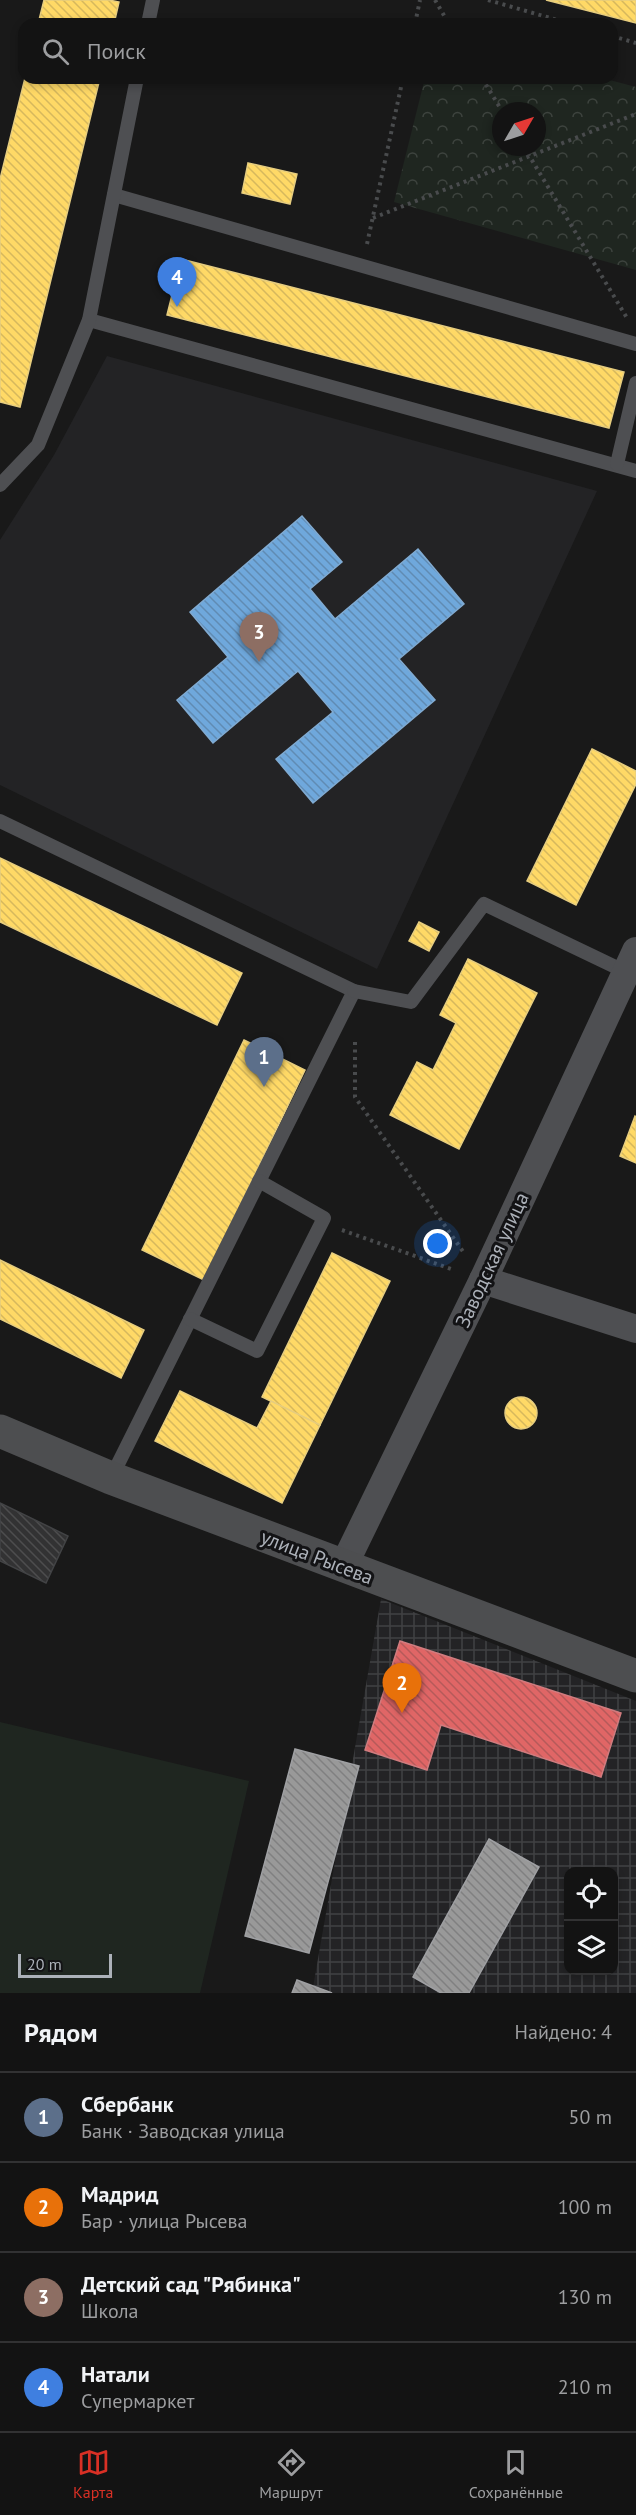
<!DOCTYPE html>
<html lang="ru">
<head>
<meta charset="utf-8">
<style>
	:root { --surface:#131313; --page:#202021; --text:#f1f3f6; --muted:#9d9ea0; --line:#323233; --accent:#d93025 }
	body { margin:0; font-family:"PT Sans",sans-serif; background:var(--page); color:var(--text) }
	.controls { position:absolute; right:18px; bottom:18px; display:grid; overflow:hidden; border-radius:12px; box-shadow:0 3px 9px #0003 }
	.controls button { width:54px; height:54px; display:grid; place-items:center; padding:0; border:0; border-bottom:2px solid var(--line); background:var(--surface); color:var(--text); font:30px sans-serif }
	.compass { position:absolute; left:492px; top:102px; width:54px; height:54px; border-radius:50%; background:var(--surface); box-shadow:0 3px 9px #0003; rotate:51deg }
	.scale { position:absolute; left:18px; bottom:15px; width:94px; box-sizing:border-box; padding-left:6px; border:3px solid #acb1b9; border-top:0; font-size:16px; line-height:21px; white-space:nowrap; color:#acb1b9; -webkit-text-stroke:4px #131315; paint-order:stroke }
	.you { position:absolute; left:438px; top:1244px; width:21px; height:21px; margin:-15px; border:4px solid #fff; border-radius:50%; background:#1a73e8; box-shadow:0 0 0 9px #1a73e833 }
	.badge { display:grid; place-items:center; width:39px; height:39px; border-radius:50%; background:var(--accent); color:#fff; font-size:20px; font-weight:700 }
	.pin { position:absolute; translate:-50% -50px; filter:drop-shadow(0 2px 3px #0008) }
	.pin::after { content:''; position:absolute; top:32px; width:21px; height:18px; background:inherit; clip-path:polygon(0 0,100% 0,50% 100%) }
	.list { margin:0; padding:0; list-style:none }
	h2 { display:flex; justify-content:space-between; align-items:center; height:78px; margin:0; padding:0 24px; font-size:26px }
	h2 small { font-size:20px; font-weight:400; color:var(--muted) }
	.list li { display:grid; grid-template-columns:39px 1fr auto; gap:18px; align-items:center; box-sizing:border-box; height:90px; padding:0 24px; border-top:2px solid var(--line) }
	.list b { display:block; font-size:22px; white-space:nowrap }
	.list p { margin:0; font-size:20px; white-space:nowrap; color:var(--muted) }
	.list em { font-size:20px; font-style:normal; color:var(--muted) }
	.icon { flex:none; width:33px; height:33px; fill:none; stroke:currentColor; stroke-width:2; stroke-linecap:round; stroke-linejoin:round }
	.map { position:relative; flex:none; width:636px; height:1993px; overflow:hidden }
	.search { position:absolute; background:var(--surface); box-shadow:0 3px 9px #0003; left:18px; right:18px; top:18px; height:66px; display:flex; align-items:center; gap:15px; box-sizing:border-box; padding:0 21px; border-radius:18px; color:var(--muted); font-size:22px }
	.sheet { height:438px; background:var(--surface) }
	nav { display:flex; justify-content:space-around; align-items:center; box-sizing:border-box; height:84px; border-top:2px solid var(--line); background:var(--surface); font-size:16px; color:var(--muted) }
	nav a { display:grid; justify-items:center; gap:3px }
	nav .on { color:var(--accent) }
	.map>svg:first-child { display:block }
	.built { fill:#232325 }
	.industrial { fill:url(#industrial-grid); fill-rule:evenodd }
	.green { fill:#1f2620 }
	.park { fill:url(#park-crowns); fill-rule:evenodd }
	.homes { fill:url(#homes-back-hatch); stroke:#e6cd7f; stroke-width:1.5 }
	.shops { fill:url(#shops-back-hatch); stroke:#d07c7f; stroke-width:1.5 }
	.schools { fill:url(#schools-back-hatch); stroke:#81abd2; stroke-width:1.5 }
	.industry { fill:url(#industry-back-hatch); stroke:#9fa0a3; stroke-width:1.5 }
	.building { fill:url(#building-back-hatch); stroke:#424345; stroke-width:1.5 }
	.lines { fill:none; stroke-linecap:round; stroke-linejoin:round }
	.path { stroke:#494b4d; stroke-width:4; stroke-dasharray:3 4.5; stroke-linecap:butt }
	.service { stroke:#4e4f52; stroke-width:14 }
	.minor { stroke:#4e4f52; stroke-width:28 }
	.secondary { stroke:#4d4e50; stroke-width:33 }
	.labels { text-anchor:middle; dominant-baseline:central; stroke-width:6; stroke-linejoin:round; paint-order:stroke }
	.street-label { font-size:20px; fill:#acb1b9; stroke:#131315 }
</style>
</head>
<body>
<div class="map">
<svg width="636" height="1993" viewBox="0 0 636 1993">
	<defs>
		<pattern id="industrial-grid" width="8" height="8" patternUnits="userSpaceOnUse" patternTransform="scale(1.5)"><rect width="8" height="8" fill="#232325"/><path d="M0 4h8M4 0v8" fill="none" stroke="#404143"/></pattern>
		<pattern id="park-crowns" width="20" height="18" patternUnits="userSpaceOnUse" patternTransform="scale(1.5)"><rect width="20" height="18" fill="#1f2620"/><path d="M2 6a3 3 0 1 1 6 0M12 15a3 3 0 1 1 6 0" fill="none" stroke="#3d433e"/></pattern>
		<pattern id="homes-back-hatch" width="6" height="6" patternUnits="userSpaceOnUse" patternTransform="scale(1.5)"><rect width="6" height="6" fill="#ffd966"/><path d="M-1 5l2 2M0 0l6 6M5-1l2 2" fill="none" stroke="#d6b85d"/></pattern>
		<pattern id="shops-back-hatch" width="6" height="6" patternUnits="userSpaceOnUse" patternTransform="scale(1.5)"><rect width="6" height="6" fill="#e06666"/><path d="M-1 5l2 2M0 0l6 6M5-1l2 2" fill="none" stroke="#b55a5a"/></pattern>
		<pattern id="schools-back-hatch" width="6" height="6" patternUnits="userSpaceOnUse" patternTransform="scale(1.5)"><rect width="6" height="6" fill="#6fa8dc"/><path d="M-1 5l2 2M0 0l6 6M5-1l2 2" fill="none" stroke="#608bb3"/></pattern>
		<pattern id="industry-back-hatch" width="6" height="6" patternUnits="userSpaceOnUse" patternTransform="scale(1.5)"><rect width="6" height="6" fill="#999"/><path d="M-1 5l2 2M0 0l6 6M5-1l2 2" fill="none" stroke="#808081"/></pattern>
		<pattern id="building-back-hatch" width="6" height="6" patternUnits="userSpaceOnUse" patternTransform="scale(1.5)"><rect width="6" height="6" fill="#323233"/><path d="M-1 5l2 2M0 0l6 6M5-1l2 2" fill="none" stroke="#4d4d4e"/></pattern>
	</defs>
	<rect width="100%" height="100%" fill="#191919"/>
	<path class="built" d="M107,356L597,491L377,969L0,785V540L54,455Z"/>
	<path class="industrial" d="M381,1599L636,1701V1993H312ZM568,1872H614V1970H568Z"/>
	<path class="green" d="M0,1722L249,1781L200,1993H0Z"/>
	<path class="park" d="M425,78H602L636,87V270L394,202ZM501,111H537V147H501Z"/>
	<g class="homes">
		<path d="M44,0H109L119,2L114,24H38Z"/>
		<path d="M546,0H636V23Z"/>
		<path d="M25,78H100L20,407L0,402V179Z"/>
		<path d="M248,163L297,174L290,204L242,193Z"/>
		<path d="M181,259L624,372L609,428L167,315Z"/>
		<path d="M592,749L636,771V784L576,905L527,881Z"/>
		<path d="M0,858L242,973L217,1025L0,922Z"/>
		<path d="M419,922L439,932L429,951L409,941Z"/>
		<path d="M468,959L537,993L459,1149L390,1115L417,1062L433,1070L456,1023L440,1015Z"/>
		<path d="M244,1040L305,1070L204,1280L142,1250Z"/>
		<path d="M635,1116L636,1117V1163L620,1156Z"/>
		<path d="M332,1253L390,1281L320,1425L262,1397Z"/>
		<path d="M0,1260L144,1330L121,1378L0,1319Z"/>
		<path d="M180,1391L257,1428L271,1401L320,1425L282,1503L155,1441Z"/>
		<circle cx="521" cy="1413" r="16"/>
	</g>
	<path class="shops" d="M400,1641L621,1713L601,1777L441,1725L427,1770L365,1750Z"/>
	<path class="schools" d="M302,516L342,562L310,589L335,619L418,549L464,604L399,659L435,700L313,803L276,759L333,712L298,671L213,743L177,700L228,657L190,612Z"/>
	<g class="industry">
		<path d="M295,1749L359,1766L309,1953L245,1936Z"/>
		<path d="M489,1839L539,1867L469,1993H441L413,1977Z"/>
		<path d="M297,1980L332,1993H292Z"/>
	</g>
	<path class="building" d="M0,1503L68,1536L46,1583L0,1561Z"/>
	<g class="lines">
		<g class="path">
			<path d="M435,0L449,24"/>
			<path d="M488,0L571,24"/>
			<path d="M415,24L420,0"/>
			<path d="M612,36L636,43"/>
			<path d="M482,78L502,111"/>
			<path d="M524,147L627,318"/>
			<path d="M373,218L636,114"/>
			<path d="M367,244L403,78"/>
			<path d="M355,1042V1097L464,1253"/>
			<path d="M342,1230L454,1270"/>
		</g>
		<g class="service">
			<path d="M148,24L153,0"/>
			<path d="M114,195L636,344"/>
			<path d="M89,320L636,471"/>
			<path d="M617,464L636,383"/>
			<path d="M0,485L38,445L89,320L137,78"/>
			<path d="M0,821L354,991L111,1478"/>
			<path d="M354,991L411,1002L484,904L626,972"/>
			<path d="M190,1319L257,1351L324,1218L259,1181"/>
		</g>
		<g class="minor">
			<path d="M483,1280L636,1329"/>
			<path d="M343,1567L483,1280L636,951"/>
		</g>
		<path class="secondary" d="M0,1431L111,1478L636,1676"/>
	</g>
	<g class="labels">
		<g class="street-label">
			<text transform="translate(492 1260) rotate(-65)">Заводская улица</text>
			<text transform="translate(317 1557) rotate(21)">улица Рысева</text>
		</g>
	</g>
</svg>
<div class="controls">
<button><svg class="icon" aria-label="locate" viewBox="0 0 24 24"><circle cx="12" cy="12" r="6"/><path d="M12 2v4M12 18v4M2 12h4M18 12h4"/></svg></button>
<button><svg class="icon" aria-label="layers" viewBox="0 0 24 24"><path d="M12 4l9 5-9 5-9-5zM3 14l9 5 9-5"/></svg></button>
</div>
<svg class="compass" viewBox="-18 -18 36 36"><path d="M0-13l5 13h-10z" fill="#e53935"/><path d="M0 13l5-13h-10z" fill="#9d9ea0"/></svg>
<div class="scale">20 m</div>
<div class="you"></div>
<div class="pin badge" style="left:264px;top:1087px;background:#5c6f8a">1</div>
<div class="pin badge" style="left:402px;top:1713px;background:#e8710a">2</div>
<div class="pin badge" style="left:259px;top:662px;background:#8d6e63">3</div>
<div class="pin badge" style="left:177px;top:307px;background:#3f7fe0">4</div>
<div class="search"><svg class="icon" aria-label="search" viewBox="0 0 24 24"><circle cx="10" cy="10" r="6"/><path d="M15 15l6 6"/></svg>Поиск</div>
</div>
<section class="sheet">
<h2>Рядом<small>Найдено: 4</small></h2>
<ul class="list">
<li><span class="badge" style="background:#5c6f8a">1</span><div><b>Сбербанк</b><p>Банк · Заводская улица</p></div><em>50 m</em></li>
<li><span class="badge" style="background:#e8710a">2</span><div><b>Мадрид</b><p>Бар · улица Рысева</p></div><em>100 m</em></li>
<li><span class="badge" style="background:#8d6e63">3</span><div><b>Детский сад &quot;Рябинка&quot;</b><p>Школа</p></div><em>130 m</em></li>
<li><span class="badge" style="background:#3f7fe0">4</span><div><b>Натали</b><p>Супермаркет</p></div><em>210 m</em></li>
</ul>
</section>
<nav>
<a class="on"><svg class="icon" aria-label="map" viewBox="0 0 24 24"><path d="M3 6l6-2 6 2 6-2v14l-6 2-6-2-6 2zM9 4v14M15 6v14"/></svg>Карта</a>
<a><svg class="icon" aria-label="directions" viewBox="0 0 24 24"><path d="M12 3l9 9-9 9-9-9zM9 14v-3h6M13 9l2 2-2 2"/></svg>Маршрут</a>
<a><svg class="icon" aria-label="saved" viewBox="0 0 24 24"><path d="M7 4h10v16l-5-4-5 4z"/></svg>Сохранённые</a>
</nav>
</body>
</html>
